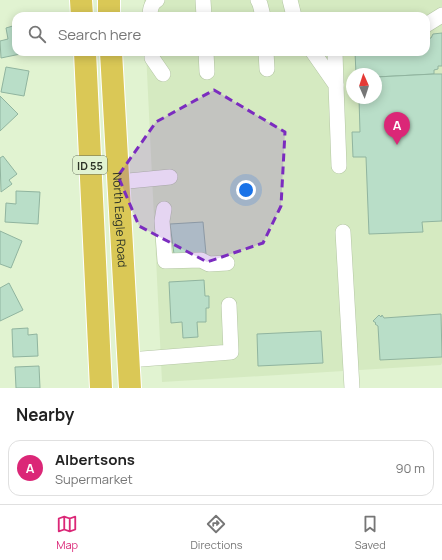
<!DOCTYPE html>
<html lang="en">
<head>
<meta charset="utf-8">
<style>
	:root { --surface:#fff; --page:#f6f6f6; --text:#222; --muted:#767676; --line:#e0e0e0; --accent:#db2777 }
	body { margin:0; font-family:Manrope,sans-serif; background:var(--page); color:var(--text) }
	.compass { position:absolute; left:346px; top:68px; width:36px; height:36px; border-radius:50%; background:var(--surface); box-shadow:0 2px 10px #0003; rotate:357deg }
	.you { position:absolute; left:246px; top:190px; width:14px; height:14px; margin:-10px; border:3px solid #fff; border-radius:50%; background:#1a73e8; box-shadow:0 0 0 6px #1a73e833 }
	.badge { display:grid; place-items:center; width:26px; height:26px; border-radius:50%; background:var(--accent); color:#fff; font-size:13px; font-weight:700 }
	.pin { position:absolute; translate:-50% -33px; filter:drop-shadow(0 1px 2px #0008) }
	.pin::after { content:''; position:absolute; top:21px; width:14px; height:12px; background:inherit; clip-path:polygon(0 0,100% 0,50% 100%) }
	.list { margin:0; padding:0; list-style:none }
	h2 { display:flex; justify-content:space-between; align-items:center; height:52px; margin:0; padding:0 16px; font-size:17px }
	h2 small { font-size:13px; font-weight:400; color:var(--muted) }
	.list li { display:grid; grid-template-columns:26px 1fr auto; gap:12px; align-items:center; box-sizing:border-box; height:56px; margin:0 8px 8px; padding:0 8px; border:1px solid var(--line); border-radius:12px }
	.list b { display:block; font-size:15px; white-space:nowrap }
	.list p { margin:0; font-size:13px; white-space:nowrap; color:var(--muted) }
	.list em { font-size:13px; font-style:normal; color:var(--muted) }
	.icon { flex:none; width:22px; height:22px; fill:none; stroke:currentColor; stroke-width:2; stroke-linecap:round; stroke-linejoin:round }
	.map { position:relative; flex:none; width:442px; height:388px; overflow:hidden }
	.search { position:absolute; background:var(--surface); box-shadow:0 2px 10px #0003; left:12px; right:12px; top:12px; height:44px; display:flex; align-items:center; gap:10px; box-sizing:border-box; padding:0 14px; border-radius:12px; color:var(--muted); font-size:15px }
	.sheet { height:116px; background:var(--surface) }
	nav { display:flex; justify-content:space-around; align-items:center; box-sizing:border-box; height:56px; border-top:1px solid var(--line); background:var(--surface); font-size:11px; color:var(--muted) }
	nav a { display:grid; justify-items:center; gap:2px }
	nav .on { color:var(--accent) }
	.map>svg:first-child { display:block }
	.built { fill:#d5eac1; fill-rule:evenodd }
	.building { fill:#b9dec8; stroke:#90b49f }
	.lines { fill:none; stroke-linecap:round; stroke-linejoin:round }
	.minor-casing { stroke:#b4c6a4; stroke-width:16 }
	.highway-casing { stroke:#fff; stroke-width:24 }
	.minor { stroke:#fff; stroke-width:15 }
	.highway { stroke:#dac856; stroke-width:22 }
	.marked { fill:#7b2cbf; fill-opacity:0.2; stroke:#7b2cbf; stroke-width:3; stroke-dasharray:8 5; stroke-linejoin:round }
	.labels { text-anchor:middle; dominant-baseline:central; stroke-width:3.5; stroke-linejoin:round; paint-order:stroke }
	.shield { fill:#e1f3d1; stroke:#636d5a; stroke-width:1 }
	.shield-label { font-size:11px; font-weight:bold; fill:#2d3427 }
	.street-label { font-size:12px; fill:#2d3427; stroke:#e1f3d1 }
</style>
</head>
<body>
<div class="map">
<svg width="442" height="388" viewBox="0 0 442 388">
	<rect width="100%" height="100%" fill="#e1f3d1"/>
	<path class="built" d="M144,0H442V363L441,365L162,382L146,52H426V16H144ZM352,74H376V98H352Z"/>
	<g class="building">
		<path d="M16,25V52H30L1,58L0,41L8,39L6,28Z"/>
		<path d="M442,33V66H438V69L434,70V74L376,77V74H356L355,52H426V39L431,38L433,34Z"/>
		<path d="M6,67L29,71L24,96L1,92Z"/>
		<path d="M434,74H442V221L422,222L423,232L369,234L366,157H353L352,132H360L359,98H376V77Z"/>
		<path d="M0,96L18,114L0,131Z"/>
		<path d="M3,156L17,174L9,180L12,184L1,192L0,158Z"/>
		<path d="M16,191L40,192L38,224L5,222L6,203L16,204Z"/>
		<path d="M203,222L206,254H174L170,224Z"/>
		<path d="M0,231L22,241L11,268L0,264Z"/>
		<path d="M204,280L205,296H209V308H206V322H197L198,337L183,338L182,322L171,323L169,282Z"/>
		<path d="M9,283L23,310L0,321V288Z"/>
		<path d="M441,314L442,357L380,360L378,326L375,324L376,323L373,321L379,315L381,317L382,315L384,318Z"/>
		<path d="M28,328V335L37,334L38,356L13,357L12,329Z"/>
		<path d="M321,331L323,363L258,366L257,334Z"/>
		<path d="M39,366L40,388H16L15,367Z"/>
	</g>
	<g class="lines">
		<defs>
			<g id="minor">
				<path d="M203,0L204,16"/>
				<path d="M258,0L260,4L263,16"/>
				<path d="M290,0L294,16"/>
				<path d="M150,16C150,10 151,3 157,0"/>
				<path d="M426,25L442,15"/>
				<path d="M152,52V58L163,74"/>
				<path d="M206,52L207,72"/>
				<path d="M266,52L267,69"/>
				<path d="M313,52L336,85L339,166"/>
				<path d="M335,52L336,85"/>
				<path d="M118,182L170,177"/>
				<path d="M164,209L162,221L165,261L201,260L209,264L227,263"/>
				<path d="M343,232L352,388"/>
				<path d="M129,360L231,352L229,305"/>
			</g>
			<g id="highway">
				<path d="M81,0L82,16"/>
				<path d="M109,0V16"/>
				<path d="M85,52L101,388"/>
				<path id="s1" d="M111,52L130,388"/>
			</g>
		</defs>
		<use href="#minor" class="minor-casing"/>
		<use href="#highway" class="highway-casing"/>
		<use href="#minor" class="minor"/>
		<use href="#highway" class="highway"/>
	</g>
	<path class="marked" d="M214,90L285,132L281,206L263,243L207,262L139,226L118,176L156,122Z"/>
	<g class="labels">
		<rect class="shield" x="73" y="156" width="34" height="18" rx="3"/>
		<g class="shield-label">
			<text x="90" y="165">ID 55</text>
		</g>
		<g class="street-label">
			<text stroke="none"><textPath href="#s1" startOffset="168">North Eagle Road</textPath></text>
		</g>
	</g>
</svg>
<svg class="compass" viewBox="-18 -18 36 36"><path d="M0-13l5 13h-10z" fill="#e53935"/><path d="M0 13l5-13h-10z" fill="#767676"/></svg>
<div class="you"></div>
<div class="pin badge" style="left:397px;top:145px">A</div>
<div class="search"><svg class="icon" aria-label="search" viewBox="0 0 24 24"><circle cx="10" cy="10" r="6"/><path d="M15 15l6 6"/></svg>Search here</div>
</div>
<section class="sheet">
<h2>Nearby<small></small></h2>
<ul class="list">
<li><span class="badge">A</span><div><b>Albertsons</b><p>Supermarket</p></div><em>90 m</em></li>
</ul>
</section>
<nav>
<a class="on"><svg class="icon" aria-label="map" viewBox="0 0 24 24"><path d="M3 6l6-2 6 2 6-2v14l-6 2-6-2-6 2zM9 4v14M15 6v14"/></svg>Map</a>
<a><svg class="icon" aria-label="directions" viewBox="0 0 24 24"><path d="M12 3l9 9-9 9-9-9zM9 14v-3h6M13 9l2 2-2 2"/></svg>Directions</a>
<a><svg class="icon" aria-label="saved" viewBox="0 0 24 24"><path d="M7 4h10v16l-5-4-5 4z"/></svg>Saved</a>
</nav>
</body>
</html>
